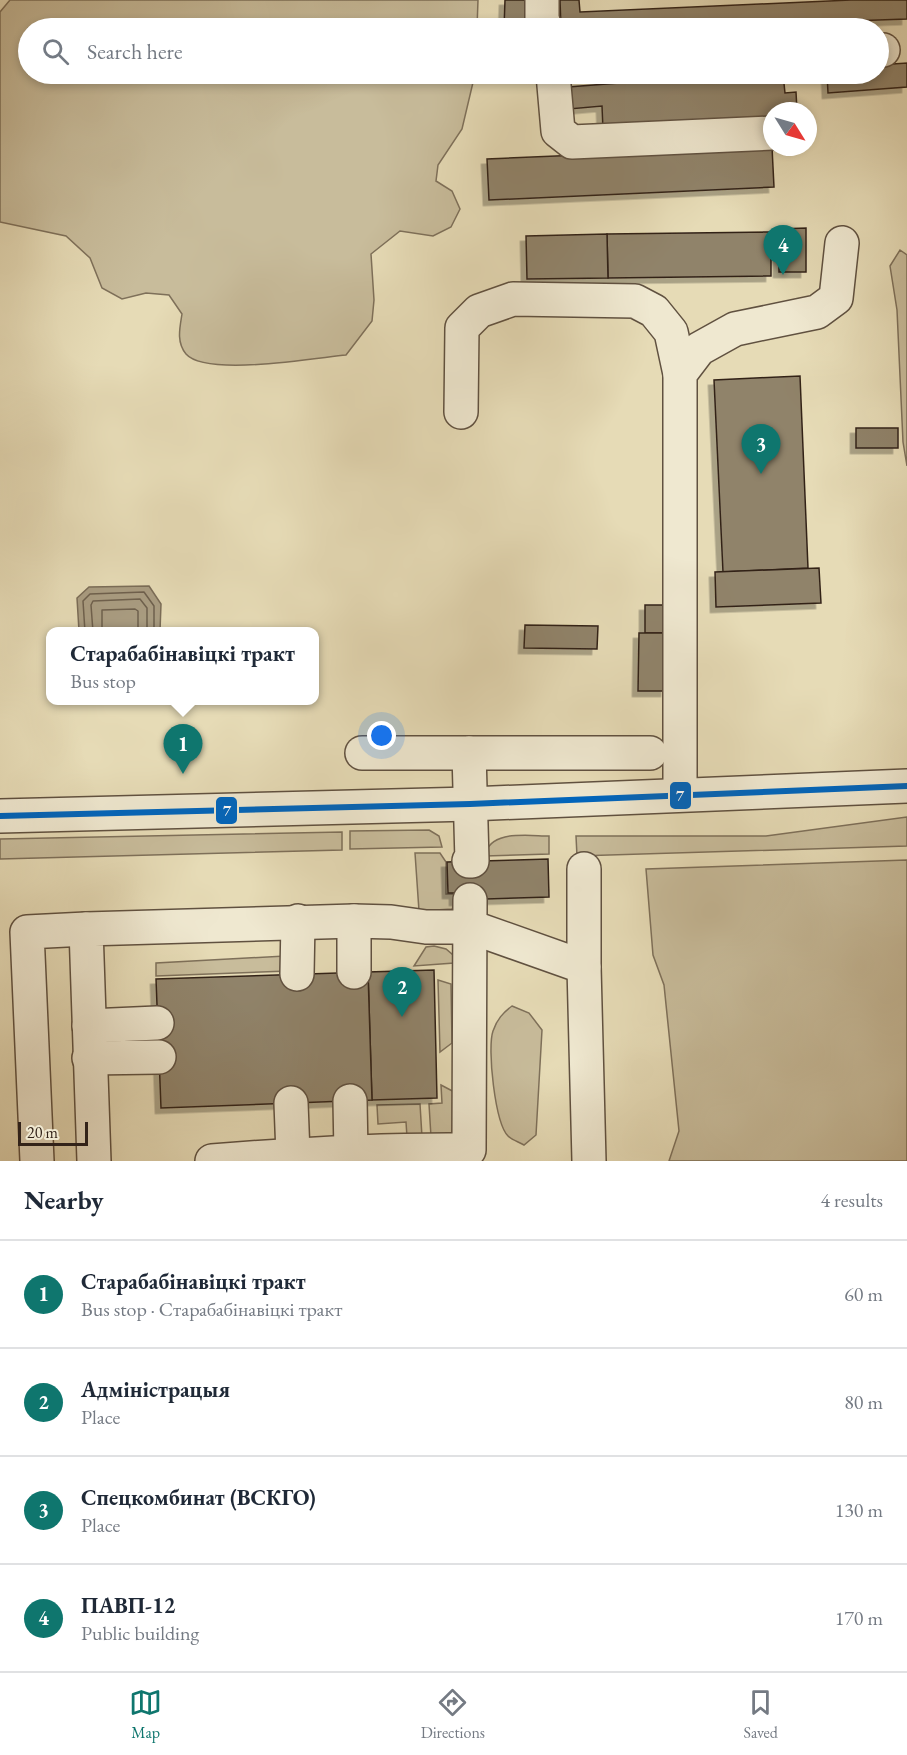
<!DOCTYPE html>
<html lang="en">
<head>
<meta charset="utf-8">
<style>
	:root { --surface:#fff; --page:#f6f6f7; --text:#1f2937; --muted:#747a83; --line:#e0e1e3; --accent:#0f766e }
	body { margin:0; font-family:"EB Garamond",serif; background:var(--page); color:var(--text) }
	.compass { position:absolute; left:763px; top:102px; width:54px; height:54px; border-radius:50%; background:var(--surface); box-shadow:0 3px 9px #0003; rotate:127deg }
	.scale { position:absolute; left:18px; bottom:15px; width:70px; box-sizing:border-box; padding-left:6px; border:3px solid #332319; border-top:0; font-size:16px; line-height:21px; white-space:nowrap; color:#332319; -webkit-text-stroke:4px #efe8d0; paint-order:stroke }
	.you { position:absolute; left:382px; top:736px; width:21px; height:21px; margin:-15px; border:4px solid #fff; border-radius:50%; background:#1a73e8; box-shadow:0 0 0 9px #1a73e833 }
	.badge { display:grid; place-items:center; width:39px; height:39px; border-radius:50%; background:var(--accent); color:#fff; font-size:20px; font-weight:700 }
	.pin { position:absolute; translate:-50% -50px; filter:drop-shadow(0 2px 3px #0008) }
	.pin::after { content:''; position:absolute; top:32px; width:21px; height:18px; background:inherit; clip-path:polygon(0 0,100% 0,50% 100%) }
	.popup { position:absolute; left:46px; top:627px; width:273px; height:78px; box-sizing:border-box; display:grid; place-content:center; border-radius:12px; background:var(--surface); filter:drop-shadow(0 2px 4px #0005); font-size:20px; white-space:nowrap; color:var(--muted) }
	.popup b { font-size:22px; color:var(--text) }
	.popup::after { content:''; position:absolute; left:50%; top:100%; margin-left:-12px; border:12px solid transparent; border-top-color:var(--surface) }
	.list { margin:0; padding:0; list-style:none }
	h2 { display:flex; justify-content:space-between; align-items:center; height:78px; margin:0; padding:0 24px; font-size:26px }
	h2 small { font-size:20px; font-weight:400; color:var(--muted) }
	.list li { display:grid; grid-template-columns:39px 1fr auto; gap:18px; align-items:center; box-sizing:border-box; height:108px; padding:0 24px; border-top:2px solid var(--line) }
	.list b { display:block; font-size:22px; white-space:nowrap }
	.list p { margin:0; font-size:20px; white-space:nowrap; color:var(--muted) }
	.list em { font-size:20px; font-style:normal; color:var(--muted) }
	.icon { flex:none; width:33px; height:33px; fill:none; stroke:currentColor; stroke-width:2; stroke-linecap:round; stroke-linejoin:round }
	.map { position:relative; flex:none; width:907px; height:1161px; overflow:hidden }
	.search { position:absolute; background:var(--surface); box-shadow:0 3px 9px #0003; left:18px; right:18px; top:18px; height:66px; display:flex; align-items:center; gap:15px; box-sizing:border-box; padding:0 21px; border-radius:33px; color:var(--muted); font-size:22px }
	.sheet { height:510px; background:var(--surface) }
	nav { display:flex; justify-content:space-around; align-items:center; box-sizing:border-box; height:84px; border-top:2px solid var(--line); background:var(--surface); font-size:16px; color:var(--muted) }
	nav a { display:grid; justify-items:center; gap:3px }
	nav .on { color:var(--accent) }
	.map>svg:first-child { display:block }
	.green { fill:#c8bc9b; stroke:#7e705a; stroke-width:1.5 }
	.water { fill:#a99c81; stroke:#7a6c57; stroke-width:1.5 }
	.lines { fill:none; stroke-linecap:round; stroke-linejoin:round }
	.shore { stroke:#6e604d; stroke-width:1.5 }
	.building { fill:#90836b; stroke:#332319; stroke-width:1.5; filter:url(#shadow) }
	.minor-casing { stroke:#605140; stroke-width:36 }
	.minor { stroke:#efe8d0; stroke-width:33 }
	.bus-1-casing { stroke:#efe8d0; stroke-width:10 }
	.bus-1 { stroke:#0065bd; stroke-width:6 }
	.line-badge { stroke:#efe8d0; stroke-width:2 }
	.badge-label { font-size:16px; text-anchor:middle; font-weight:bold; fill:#fff }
</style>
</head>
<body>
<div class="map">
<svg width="907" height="1161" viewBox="0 0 907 1161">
	<defs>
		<filter id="shadow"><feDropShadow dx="-5.5" dy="5.5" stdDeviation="0" flood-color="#0004"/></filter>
	</defs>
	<rect width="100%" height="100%" fill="#e6dbb6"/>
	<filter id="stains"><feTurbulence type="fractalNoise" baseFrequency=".00333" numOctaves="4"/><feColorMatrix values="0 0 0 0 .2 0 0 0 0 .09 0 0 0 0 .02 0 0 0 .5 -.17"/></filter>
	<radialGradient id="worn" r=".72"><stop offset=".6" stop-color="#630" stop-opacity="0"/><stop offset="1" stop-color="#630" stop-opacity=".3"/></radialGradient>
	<g class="green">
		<path d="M10,0H478L477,28H28V74H475L462,129L438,165L436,181L452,191L460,209L451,227L433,236L400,231L371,254L374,300L372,321L346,355C315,358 206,377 186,354C176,342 180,327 182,314L169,295L146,293L122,299L102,288L90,258L66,236L0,222V12Z"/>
		<path d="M900,250L907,255V466L903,442L897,310L890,266Z"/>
		<path d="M907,817V846L577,856L576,836H766Z"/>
		<path d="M429,830L439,836L442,847L350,849V831Z"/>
		<path d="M342,832V850L0,859V839Z"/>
		<path d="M549,836V854L485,856C489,829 529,836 549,836Z"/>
		<path d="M415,853H440L446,862V894H454V906L452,909L419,911Z"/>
		<path d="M907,860V1161H669L679,1131L664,985L653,955L646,869Z"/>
		<path d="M434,946L446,949L453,955L454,963L414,966L426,947Z"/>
		<path d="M285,956L288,971L156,976V963Z"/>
		<path d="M438,980L451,984L452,1043L440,1052Z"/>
		<path d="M512,1006L529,1013L542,1030L536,1135L524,1145C519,1142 512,1140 508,1136C495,1123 487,1048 493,1031C497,1019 503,1013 512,1006Z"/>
		<path d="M441,1085L460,1095V1133L431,1137L429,1104L442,1103Z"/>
		<path d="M420,1104L422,1137H407L406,1122L378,1124L377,1105Z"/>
	</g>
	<path class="water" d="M149,586L161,604L160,631H79L77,598L89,587Z"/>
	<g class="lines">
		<g class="shore">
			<path d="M85,632L83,601L90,594L144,592L154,606V632"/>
			<path d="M93,632L91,605L93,601L140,599L147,608V632"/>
			<path d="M102,632V610L135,609L138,611V632"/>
		</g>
	</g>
	<g class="building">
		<path d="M505,0H529V28H504Z"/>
		<path d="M560,0H579L580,12L851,0H907V19L649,28H561Z"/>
		<path d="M907,63V87L828,93L827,74H878V65Z"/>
		<path d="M736,74H783L785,93L796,92L797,111H772V117L603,130L602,106L569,109L568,87Z"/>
		<path d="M772,147L774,187L489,200L487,159Z"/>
		<path d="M806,228V272H779V229Z"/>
		<path d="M771,232V276L608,278L607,234Z"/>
		<path d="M607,234L608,278L527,279L526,236Z"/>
		<path d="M800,376L808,568L723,572L714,380Z"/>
		<rect x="856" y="428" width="42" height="20"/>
		<path d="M819,568L821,603L716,607L715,572Z"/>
		<rect x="645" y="605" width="29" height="28"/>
		<path d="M525,625L598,626L597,649L524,648Z"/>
		<path d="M639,633H667L666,691H638Z"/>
		<path d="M548,859L549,897L455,900V893H448L447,862Z"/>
		<path d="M434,970L437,1098L372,1100L368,972Z"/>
		<path d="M368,972L372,1100L161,1108L156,979Z"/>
	</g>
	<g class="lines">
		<defs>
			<g id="minor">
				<path d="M542,0V18L545,28"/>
				<path d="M878,50H883"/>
				<path d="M553,74L558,131L572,142L772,133"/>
				<path d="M461,412L462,328L479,311L513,299L635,301L654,311L671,332L680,374"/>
				<path d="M362,753H650"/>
				<path d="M469,753L472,861H469"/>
				<path d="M680,794V374L699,349L735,329L817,312L836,298L842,243"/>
				<path d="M0,816L470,804L907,786"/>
				<path d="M354,921V972"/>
				<path d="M584,967V869"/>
				<path d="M297,974L298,921"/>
				<path d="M89,1026L157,1023"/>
				<path d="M89,1058L159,1057"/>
				<path d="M350,1101L351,1153"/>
				<path d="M291,1103L293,1154"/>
				<path d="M37,1161L27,932L86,929"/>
				<path d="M94,1161L86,929L354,921L391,922L426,927H471L584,967L589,1161"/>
				<path d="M212,1161C297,1154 383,1149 469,1150L470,900"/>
			</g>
		</defs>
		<use href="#minor" class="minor-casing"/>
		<use href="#minor" class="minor"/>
		<defs>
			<path id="bus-1" d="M0,816L470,804L907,786"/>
		</defs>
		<use href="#bus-1" class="bus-1-casing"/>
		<use href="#bus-1" class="bus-1"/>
	</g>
	<g class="line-badge">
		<rect x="669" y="781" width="23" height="29" rx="6" fill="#0065bd"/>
		<rect x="215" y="796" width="23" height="29" rx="6" fill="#0065bd"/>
	</g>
	<g class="badge-label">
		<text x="680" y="801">7</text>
		<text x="227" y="816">7</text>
	</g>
	<rect width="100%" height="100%" filter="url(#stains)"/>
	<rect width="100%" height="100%" fill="url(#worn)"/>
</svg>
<svg class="compass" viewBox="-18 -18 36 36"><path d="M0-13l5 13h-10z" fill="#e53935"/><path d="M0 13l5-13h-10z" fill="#747a83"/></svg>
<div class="scale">20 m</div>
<div class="you"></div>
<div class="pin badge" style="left:183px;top:774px">1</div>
<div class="popup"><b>Старабабінавіцкі тракт</b>Bus stop</div>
<div class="pin badge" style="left:402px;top:1017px">2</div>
<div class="pin badge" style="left:761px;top:474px">3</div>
<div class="pin badge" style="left:783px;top:275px">4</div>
<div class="search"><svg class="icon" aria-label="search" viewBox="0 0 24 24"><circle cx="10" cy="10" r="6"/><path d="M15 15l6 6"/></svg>Search here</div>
</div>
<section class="sheet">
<h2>Nearby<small>4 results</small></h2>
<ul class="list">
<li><span class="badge">1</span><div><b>Старабабінавіцкі тракт</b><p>Bus stop · Старабабінавіцкі тракт</p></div><em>60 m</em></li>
<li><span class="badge">2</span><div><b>Адміністрацыя</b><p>Place</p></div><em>80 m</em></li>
<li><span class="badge">3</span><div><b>Спецкомбинат (ВСКГО)</b><p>Place</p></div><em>130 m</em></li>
<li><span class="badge">4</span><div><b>ПАВП-12</b><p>Public building</p></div><em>170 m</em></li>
</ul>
</section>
<nav>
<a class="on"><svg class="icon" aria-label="map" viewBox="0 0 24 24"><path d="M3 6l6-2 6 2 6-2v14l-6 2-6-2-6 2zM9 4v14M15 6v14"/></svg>Map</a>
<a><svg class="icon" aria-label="directions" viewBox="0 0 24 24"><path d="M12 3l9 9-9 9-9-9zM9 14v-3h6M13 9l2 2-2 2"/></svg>Directions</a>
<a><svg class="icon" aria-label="saved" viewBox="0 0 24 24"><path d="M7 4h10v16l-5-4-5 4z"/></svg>Saved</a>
</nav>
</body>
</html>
